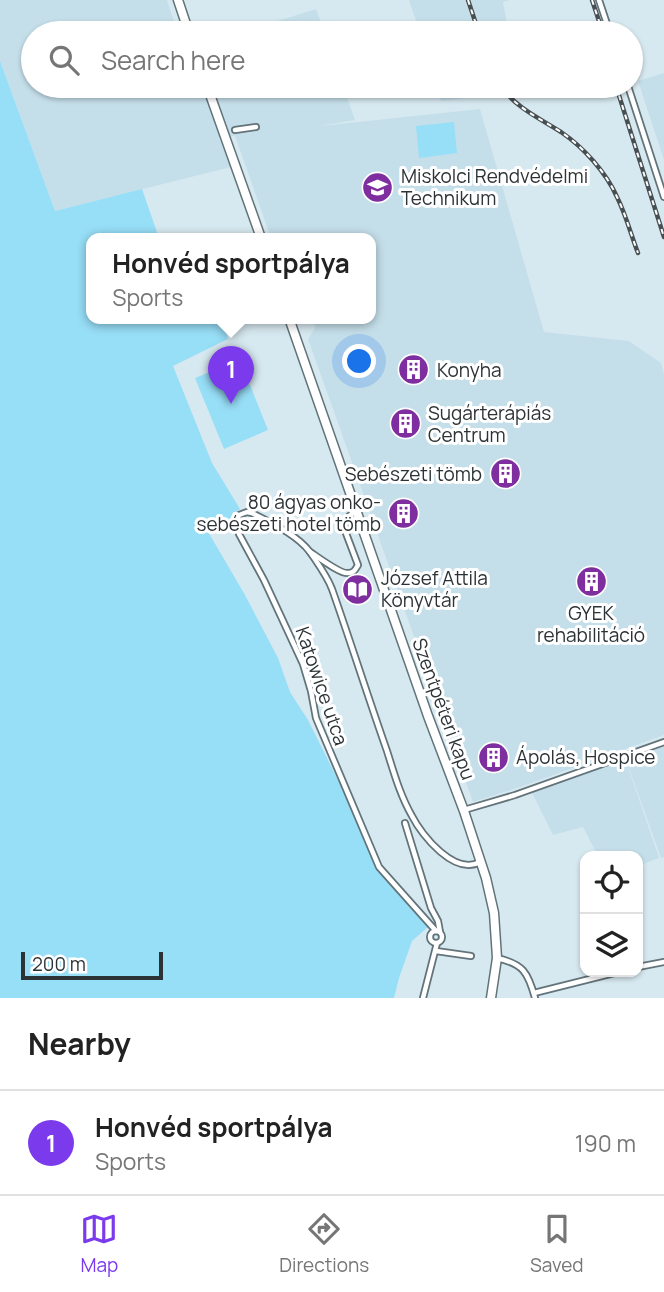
<!DOCTYPE html>
<html lang="en">
<head>
<meta charset="utf-8">
<style>
	:root { --surface:#fff; --page:#f2f2f2; --text:#222; --muted:#767676; --line:#e0e0e0; --accent:#7c3aed }
	body { margin:0; font-family:Manrope,sans-serif; background:var(--page); color:var(--text) }
	.controls { position:absolute; right:21px; bottom:21px; display:grid; overflow:hidden; border-radius:14px; box-shadow:0 2px 5px #0004 }
	.controls button { width:63px; height:63px; display:grid; place-items:center; padding:0; border:0; border-bottom:2px solid var(--line); background:var(--surface); color:var(--text); font:35px sans-serif }
	.scale { position:absolute; left:21px; bottom:18px; width:142px; box-sizing:border-box; padding-left:7px; border:4px solid #2c3336; border-top:0; font-size:19px; line-height:24px; white-space:nowrap; color:#2c3336; -webkit-text-stroke:5px #fff; paint-order:stroke }
	.you { position:absolute; left:360px; top:362px; width:24px; height:24px; margin:-18px; border:5px solid #fff; border-radius:50%; background:#1a73e8; box-shadow:0 0 0 10px #1a73e833 }
	.badge { display:grid; place-items:center; width:46px; height:46px; border-radius:50%; background:var(--accent); color:#fff; font-size:23px; font-weight:700 }
	.pin { position:absolute; translate:-50% -58px; filter:drop-shadow(0 2px 4px #0008) }
	.pin::after { content:''; position:absolute; top:37px; width:24px; height:21px; background:inherit; clip-path:polygon(0 0,100% 0,50% 100%) }
	.popup { position:absolute; left:86px; top:233px; width:290px; height:91px; box-sizing:border-box; display:grid; place-content:center; border-radius:14px; background:var(--surface); filter:drop-shadow(0 2px 5px #0005); font-size:23px; white-space:nowrap; color:var(--muted) }
	.popup b { font-size:26px; color:var(--text) }
	.popup::after { content:''; position:absolute; left:50%; top:100%; margin-left:-14px; border:14px solid transparent; border-top-color:var(--surface) }
	.list { margin:0; padding:0; list-style:none }
	h2 { display:flex; justify-content:space-between; align-items:center; height:91px; margin:0; padding:0 28px; font-size:30px }
	h2 small { font-size:23px; font-weight:400; color:var(--muted) }
	.list li { display:grid; grid-template-columns:46px 1fr auto; gap:21px; align-items:center; box-sizing:border-box; height:105px; padding:0 28px; border-top:2px solid var(--line) }
	.list b { display:block; font-size:26px; white-space:nowrap }
	.list p { margin:0; font-size:23px; white-space:nowrap; color:var(--muted) }
	.list em { font-size:23px; font-style:normal; color:var(--muted) }
	.icon { flex:none; width:38px; height:38px; fill:none; stroke:currentColor; stroke-width:2; stroke-linecap:round; stroke-linejoin:round }
	.map { position:relative; flex:none; width:664px; height:998px; overflow:hidden }
	.search { position:absolute; background:var(--surface); box-shadow:0 2px 5px #0004; left:21px; right:21px; top:21px; height:77px; display:flex; align-items:center; gap:18px; box-sizing:border-box; padding:0 24px; border-radius:38px; color:var(--muted); font-size:26px }
	.sheet { height:196px; background:var(--surface) }
	nav { display:flex; justify-content:space-around; align-items:center; box-sizing:border-box; height:98px; border-top:2px solid var(--line); background:var(--surface); font-size:19px; color:var(--muted) }
	nav a { display:grid; justify-items:center; gap:4px }
	nav .on { color:var(--accent) }
	.map>svg:first-child { display:block }
	.built { fill:#c5dfea }
	.green { fill:#97def7 }
	.lines { fill:none; stroke-linecap:round; stroke-linejoin:round }
	.street-casing { stroke:#627379; stroke-width:8 }
	.primary-casing { stroke:#627379; stroke-width:11 }
	.street { stroke:#fff; stroke-width:4.5 }
	.primary { stroke:#fff; stroke-width:8 }
	.rail-casing { stroke:#474f53; stroke-width:4.5 }
	.rail { stroke:#fff; stroke-width:2; stroke-dasharray:5; stroke-linecap:butt }
	.labels { text-anchor:middle; dominant-baseline:central; stroke-width:6; stroke-linejoin:round; paint-order:stroke }
	.poi-label { font-size:19px; fill:#2c3336; stroke:#fff; text-anchor:start }
	.street-label { font-size:19px; fill:#2c3336; stroke:#fff }
</style>
</head>
<body>
<div class="map">
<svg width="664" height="998" viewBox="0 0 664 998">
	<rect width="100%" height="100%" fill="#d7e9f0"/>
	<g class="built">
		<path d="M0,0H167L178,33H33V86H343L355,120L320,126L480,109L544,332L629,341L661,363L664,374V735L523,786L473,802L308,339L315,328L313,318H371V238H271L235,136L219,138L231,167L55,211L0,61Z"/>
		<path d="M409,0H510L503,2L507,24L503,33H420Z"/>
		<path d="M316,9L325,33H239Z"/>
		<path d="M664,73V160L638,81Z"/>
		<path d="M436,86H504L506,93L441,101Z"/>
		<path d="M664,744V857L661,858L625,757Z"/>
		<path d="M625,758L659,858L638,866V856H598L583,827L553,835L532,793Z"/>
	</g>
	<g class="green">
		<path d="M0,61L55,211L142,189L159,238H91V318H221L228,339L173,366L212,463L240,509L233,513L229,523L224,519L207,530L245,595L278,658L290,692L308,720L390,884L428,927L412,941L399,978L394,998H0Z"/>
		<path d="M454,122L457,153L419,158L416,126Z"/>
		<path d="M240,360L268,430L224,449L195,378Z"/>
	</g>
	<g class="lines">
		<defs>
			<g id="street">
				<path d="M599,0L610,33"/>
				<path d="M628,86L664,197"/>
				<path d="M235,130L256,127"/>
				<path d="M355,511L347,518L344,528L358,565C355,570 354,573 348,573C340,574 318,557 310,552C296,534 271,523 252,513L247,512L239,515L237,522L239,534L264,580L303,664L311,691L316,718L379,867L436,931"/>
				<path d="M310,552C318,564 327,576 332,589C351,643 368,697 387,751C394,773 400,795 412,816C422,836 455,876 480,862"/>
				<path d="M464,810L515,795L664,742"/>
				<path d="M405,823L431,908L438,921L440,932"/>
				<circle cx="436" cy="937" r="6"/>
				<path d="M436,951L471,956"/>
				<path d="M497,958C523,964 528,972 535,998"/>
				<path d="M638,967L664,962"/>
				<path d="M534,993L618,972"/>
				<path d="M423,998L437,943"/>
			</g>
			<g id="primary">
				<path d="M178,0L189,33"/>
				<path d="M207,86L261,238"/>
				<path d="M289,318L428,716L464,811L486,878L494,913L497,958L491,998"/>
			</g>
		</defs>
		<use href="#street" class="street-casing"/>
		<use href="#primary" class="primary-casing"/>
		<use href="#street" class="street"/>
		<use href="#primary" class="primary"/>
		<defs>
			<g id="rail">
				<path d="M468,0L479,33"/>
				<path d="M592,0L603,33"/>
				<path d="M501,86C516,108 539,118 561,132C583,147 606,172 617,197C626,215 631,235 638,253"/>
				<path d="M616,86L664,237"/>
			</g>
		</defs>
		<use href="#rail" class="rail-casing"/>
		<use href="#rail" class="rail"/>
	</g>
	<defs>
		<symbol id="school-disc" viewBox="-11 -11 22 22"><circle r="9.5" fill="#7e2e9e" stroke="#fff"/><path d="M0-5L7-2L0 1L-7-2ZM-4 1L0 2.5L4 1V4Q0 6-4 4Z" fill="#fff"/></symbol>
		<symbol id="building-disc" viewBox="-11 -11 22 22"><circle r="9.5" fill="#7e2e9e" stroke="#fff"/><path d="M-4-6H4V6H1V3H-1V6H-4ZM-2.5-4.3h1.7v1.8h-1.7ZM.8-4.3h1.7v1.8H.8ZM-2.5-1h1.7V.8h-1.7ZM.8-1h1.7V.8H.8Z" fill="#fff"/></symbol>
		<symbol id="library-disc" viewBox="-11 -11 22 22"><circle r="9.5" fill="#7e2e9e" stroke="#fff"/><path d="M-6-4Q-3-5.5-.7-3.5V5Q-3 3-6 4ZM6-4Q3-5.5 .7-3.5V5Q3 3 6 4Z" fill="#fff"/></symbol>
	</defs>
	<g fill-rule="evenodd">
		<use href="#school-disc" x="360" y="170" width="35" height="35"/>
		<use href="#building-disc" x="396" y="352" width="35" height="35"/>
		<use href="#building-disc" x="388" y="406" width="35" height="35"/>
		<use href="#building-disc" x="488" y="456" width="35" height="35"/>
		<use href="#building-disc" x="386" y="496" width="35" height="35"/>
		<use href="#building-disc" x="574" y="564" width="35" height="35"/>
		<use href="#library-disc" x="340" y="572" width="35" height="35"/>
		<use href="#building-disc" x="476" y="740" width="35" height="35"/>
	</g>
	<g class="labels">
		<g class="poi-label">
			<text x="401" y="176">Miskolci Rendvédelmi<tspan x="401" dy="22">Technikum</tspan></text>
			<text x="437" y="370">Konyha</text>
			<text x="428" y="413">Sugárterápiás<tspan x="428" dy="22">Centrum</tspan></text>
			<text x="482" y="474" text-anchor="end">Sebészeti tömb</text>
			<text x="381" y="502" text-anchor="end">80 ágyas onko-<tspan x="381" dy="22">sebészeti hotel tömb</tspan></text>
			<text x="381" y="578">József Attila<tspan x="381" dy="22">Könyvtár</tspan></text>
			<text x="591" y="613" text-anchor="middle">GYEK<tspan x="591" dy="22">rehabilitáció</tspan></text>
			<text x="516" y="757">Ápolás, Hospice</text>
		</g>
		<g class="street-label">
			<text transform="translate(322 686) rotate(71)">Katowice utca</text>
			<text transform="translate(444 709) rotate(70)">Szentpéteri kapu</text>
		</g>
	</g>
</svg>
<div class="controls">
<button><svg class="icon" aria-label="locate" viewBox="0 0 24 24"><circle cx="12" cy="12" r="6"/><path d="M12 2v4M12 18v4M2 12h4M18 12h4"/></svg></button>
<button><svg class="icon" aria-label="layers" viewBox="0 0 24 24"><path d="M12 4l9 5-9 5-9-5zM3 14l9 5 9-5"/></svg></button>
</div>
<div class="scale">200 m</div>
<div class="you"></div>
<div class="pin badge" style="left:231px;top:404px">1</div>
<div class="popup"><b>Honvéd sportpálya</b>Sports</div>
<div class="search"><svg class="icon" aria-label="search" viewBox="0 0 24 24"><circle cx="10" cy="10" r="6"/><path d="M15 15l6 6"/></svg>Search here</div>
</div>
<section class="sheet">
<h2>Nearby<small></small></h2>
<ul class="list">
<li><span class="badge">1</span><div><b>Honvéd sportpálya</b><p>Sports</p></div><em>190 m</em></li>
</ul>
</section>
<nav>
<a class="on"><svg class="icon" aria-label="map" viewBox="0 0 24 24"><path d="M3 6l6-2 6 2 6-2v14l-6 2-6-2-6 2zM9 4v14M15 6v14"/></svg>Map</a>
<a><svg class="icon" aria-label="directions" viewBox="0 0 24 24"><path d="M12 3l9 9-9 9-9-9zM9 14v-3h6M13 9l2 2-2 2"/></svg>Directions</a>
<a><svg class="icon" aria-label="saved" viewBox="0 0 24 24"><path d="M7 4h10v16l-5-4-5 4z"/></svg>Saved</a>
</nav>
</body>
</html>
